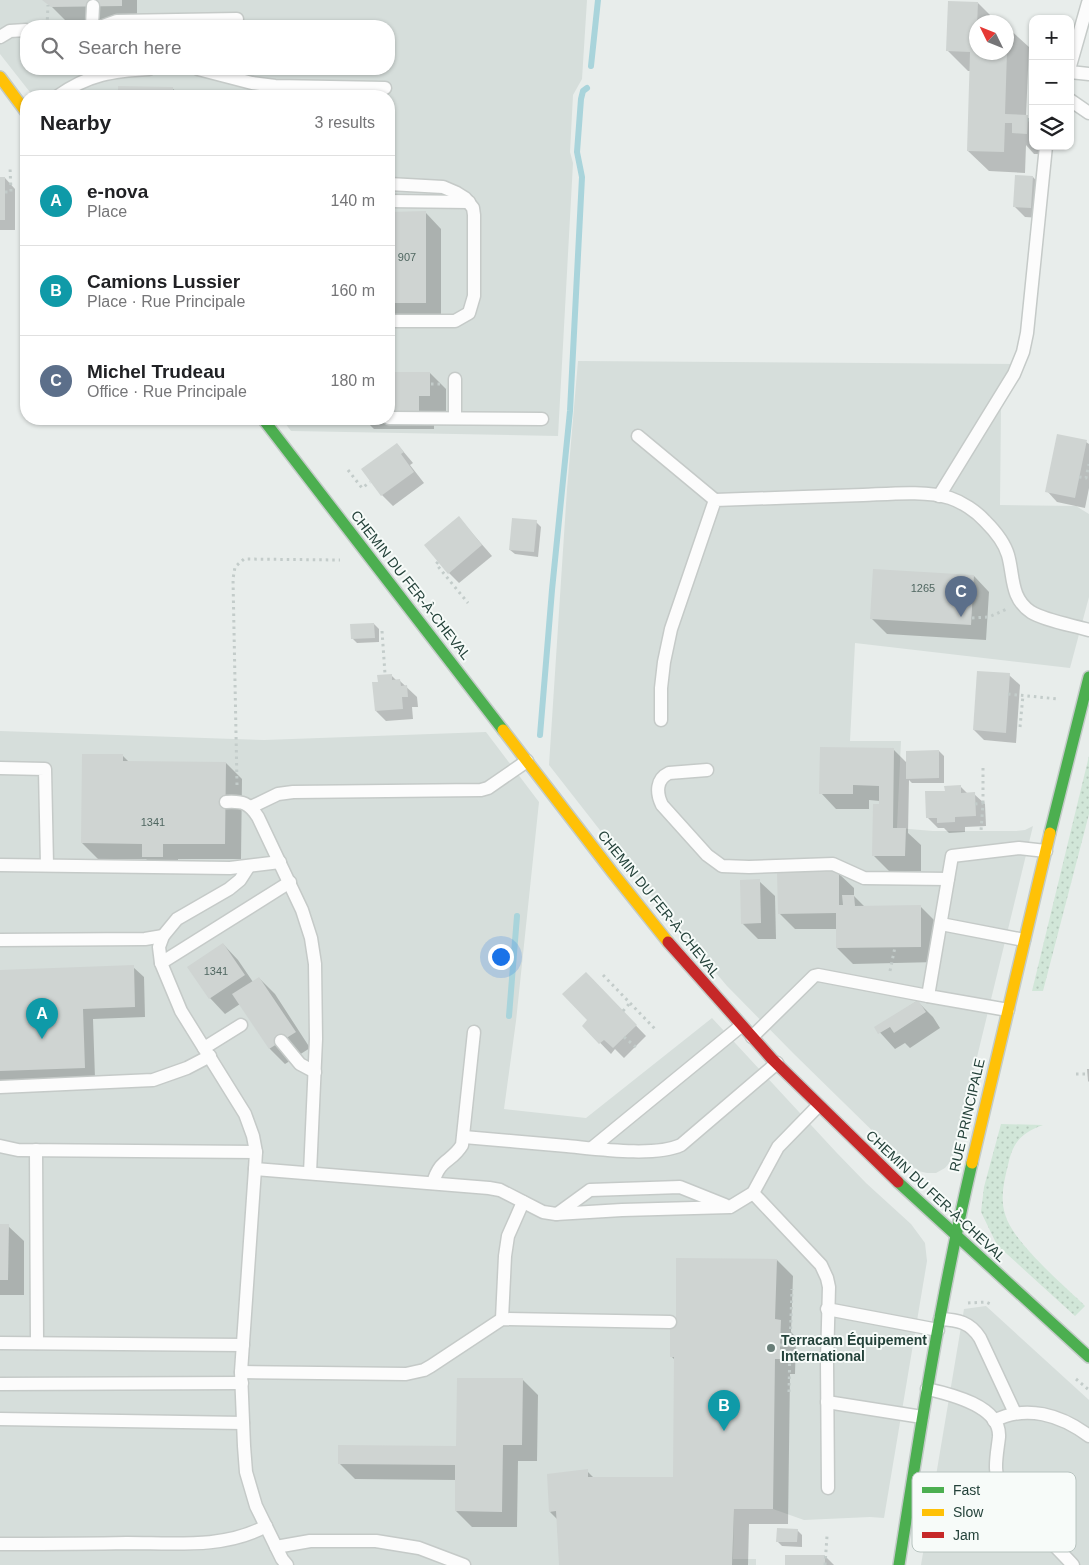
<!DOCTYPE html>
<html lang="en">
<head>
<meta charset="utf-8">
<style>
	:root { --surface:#fff; --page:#f6f6f6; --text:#202124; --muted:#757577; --line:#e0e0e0; --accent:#2563eb }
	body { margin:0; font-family:Arial,sans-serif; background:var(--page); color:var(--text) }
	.controls { position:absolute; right:15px; top:15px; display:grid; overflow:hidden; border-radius:10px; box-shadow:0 1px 4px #0004 }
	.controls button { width:45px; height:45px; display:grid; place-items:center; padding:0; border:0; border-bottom:1px solid var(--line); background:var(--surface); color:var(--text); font:25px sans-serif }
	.compass { position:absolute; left:969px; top:15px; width:45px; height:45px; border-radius:50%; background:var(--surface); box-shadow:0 1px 4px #0004; rotate:313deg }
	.you { position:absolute; left:500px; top:956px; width:18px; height:18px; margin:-12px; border:4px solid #fff; border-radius:50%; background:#1a73e8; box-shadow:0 0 0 8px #1a73e833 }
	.badge { display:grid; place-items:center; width:32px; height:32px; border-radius:50%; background:var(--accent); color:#fff; font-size:16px; font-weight:700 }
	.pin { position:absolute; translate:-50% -41px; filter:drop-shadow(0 1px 2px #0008) }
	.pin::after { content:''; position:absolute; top:26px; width:18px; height:15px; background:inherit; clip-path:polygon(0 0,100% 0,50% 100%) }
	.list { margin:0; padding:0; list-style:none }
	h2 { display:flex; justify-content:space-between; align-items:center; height:65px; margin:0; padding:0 20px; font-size:21px }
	h2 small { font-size:16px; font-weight:400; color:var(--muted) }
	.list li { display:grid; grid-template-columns:32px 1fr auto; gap:15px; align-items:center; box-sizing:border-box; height:90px; padding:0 20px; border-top:1px solid var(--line) }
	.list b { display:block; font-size:19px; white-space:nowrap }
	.list p { margin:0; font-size:16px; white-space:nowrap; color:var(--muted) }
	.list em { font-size:16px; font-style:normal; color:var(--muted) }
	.icon { flex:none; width:28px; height:28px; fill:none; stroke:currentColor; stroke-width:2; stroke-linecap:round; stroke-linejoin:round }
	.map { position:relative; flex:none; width:1089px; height:1565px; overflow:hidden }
	.search { position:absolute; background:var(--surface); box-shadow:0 1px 4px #0004; left:20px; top:20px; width:375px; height:55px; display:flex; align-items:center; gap:12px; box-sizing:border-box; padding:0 18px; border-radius:20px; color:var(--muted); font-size:19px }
	.panel { position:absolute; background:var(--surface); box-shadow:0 1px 4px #0004; left:20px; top:90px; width:375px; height:335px; border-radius:20px }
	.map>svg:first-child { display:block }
	.built { fill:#d6dedb; fill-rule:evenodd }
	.grass { fill:url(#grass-dots) }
	.shadow { fill:#0003 }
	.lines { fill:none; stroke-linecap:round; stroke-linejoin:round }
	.stream { stroke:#a9d4db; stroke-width:6 }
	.building { fill:#cfd4d2 }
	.lane-casing { stroke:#c5cac8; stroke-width:15 }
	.fast-casing { stroke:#c3cbc8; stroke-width:14 }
	.slow-casing { stroke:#c3cbc8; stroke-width:14 }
	.jam-casing { stroke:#c3cbc8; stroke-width:14 }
	.path { stroke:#c3ccca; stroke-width:3; stroke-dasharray:2.5 4; stroke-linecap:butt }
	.lane { stroke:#fcfcfc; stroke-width:12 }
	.fast { stroke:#4caf50; stroke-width:11 }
	.slow { stroke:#ffc107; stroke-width:11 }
	.jam { stroke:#c62828; stroke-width:11 }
	.poi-dot { fill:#697e78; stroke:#f7fbf9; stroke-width:2 }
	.labels { text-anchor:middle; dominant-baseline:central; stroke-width:4; stroke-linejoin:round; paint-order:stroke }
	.number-label { font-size:11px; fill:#506761 }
	.street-label { font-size:14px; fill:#24423a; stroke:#f7fbf9 }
	.poi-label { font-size:14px; font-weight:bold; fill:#24423a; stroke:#f7fbf9; text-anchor:start }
	.key { fill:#f7fbf9; stroke:#b8c4c0; stroke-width:1 }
	.key-label { font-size:14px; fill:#24423a }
</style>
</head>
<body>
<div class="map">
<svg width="1089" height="1565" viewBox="0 0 1089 1565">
	<defs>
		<pattern id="grass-dots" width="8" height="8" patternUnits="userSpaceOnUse" patternTransform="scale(1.25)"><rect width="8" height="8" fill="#d1e6d8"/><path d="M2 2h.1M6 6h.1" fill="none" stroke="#b3c6ba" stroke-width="1.8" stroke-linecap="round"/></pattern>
	</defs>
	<rect width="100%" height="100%" fill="#e8edeb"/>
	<g class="built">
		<path d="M0,0H587L582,79L573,95L570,152L573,163L558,436L291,431L282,419H389V96H33L0,54ZM26,26H389V69H26Z"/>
		<path d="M578,361L1026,364L1001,408L1000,505L1076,506L1089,514V597L1070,668L855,643L850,741H901L897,828L933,831H1015L1025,830L1033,826L954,1152L951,1161L945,1168L936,1173H927L918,1171L892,1150L794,1054L727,986L653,898L549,765L567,489Z"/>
		<path d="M0,731L264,740L486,732L539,802L516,1021L504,1109L586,1118L712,1018L836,1152L866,1183L911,1224L925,1243L927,1261L884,1518L870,1517L804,1520L773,1509H734L733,1559H756V1565H0Z"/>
		<path d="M986,1306L1089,1400V1565H921L964,1309Z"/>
	</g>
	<g class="grass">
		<path d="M1089,756V814L1043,991H1032Z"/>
		<path d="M1001,1124L1043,1125C1021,1133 1013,1142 1008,1165C1004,1181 1000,1198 1005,1214C1013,1243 1063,1284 1085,1306L1075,1316L997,1245L981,1212L984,1187Z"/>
	</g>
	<g class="shadow">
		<path d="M45,0H137V21L68,23Z"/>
		<path d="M978,3L997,22H976V52H1006V26L1029,47L1026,116L1033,122V146H1048L1047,154H1034L1026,145L1025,173L989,171L968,151L971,71H968L947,50Z"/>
		<path d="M119,87L172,88L181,96H119Z"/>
		<path d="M1033,177L1043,188L1041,218L1025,217L1015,207Z"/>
		<path d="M0,178H5L15,189V230H0Z"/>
		<path d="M389,213H426L441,229V318H389Z"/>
		<path d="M389,373H430L446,389V411H434V429H374L364,419H389Z"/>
		<path d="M1086,442L1089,444V488L1085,508L1057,502L1047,491Z"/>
		<path d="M397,444L413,463L410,465L424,483L393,506L382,495L363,470Z"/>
		<path d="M459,518L492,556L459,583L449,573Z"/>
		<path d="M536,522L541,527L538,557L515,554L510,550Z"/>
		<path d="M974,576L989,592L986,640L887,634L871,618Z"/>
		<path d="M374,624L379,629V642L357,643L352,638Z"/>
		<path d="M391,675L397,681H400L417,697L418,707H412L413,719L386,721L376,711L379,683Z"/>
		<path d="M1009,675L1020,685L1016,743L984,740L974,730Z"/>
		<path d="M894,750L907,763L939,751L944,756V783H912L909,780L908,833L921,845V871H889L873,855L880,801L869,800V809H836L821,793Z"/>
		<path d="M122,755L130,763H226L242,779L241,859H178V873L159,872L146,859H98L82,843Z"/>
		<path d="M961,787L968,794H974L985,804L986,826L965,827V832L949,833L944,828H938L928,818L946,792Z"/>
		<path d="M838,873L854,888V896L865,907L920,906L936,922L937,962L853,964L837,948V929H795L779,913Z"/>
		<path d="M759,881L775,896L776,939H758L742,923Z"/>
		<path d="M223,944L238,960L253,982L259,978L275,994L310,1048L285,1064L270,1049L240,1004L225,1014L210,998Z"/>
		<path d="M133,967L144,977L145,1017L93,1019L95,1078L0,1082V971Z"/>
		<path d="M586,974L646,1036L624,1058L615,1049L611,1054L584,1026L589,1020Z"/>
		<path d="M917,1001L933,1017L940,1028L910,1048L905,1043L895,1049L876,1028Z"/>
		<path d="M1087,1069H1089V1082L1088,1081Z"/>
		<path d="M0,1226H8L24,1241V1295H0Z"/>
		<path d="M777,1260L793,1276L791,1332L796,1337L795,1374H790L788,1524H749L748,1565H560L557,1519L550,1512L587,1471L594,1478L674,1479L676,1361L671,1356L677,1320Z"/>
		<path d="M523,1380L538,1395L537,1461H518L517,1527H472L456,1511V1480L355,1479L339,1463L457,1447Z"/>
		<path d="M797,1530L802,1535V1547L782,1546L777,1541Z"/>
		<path d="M825,1556L834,1565H786Z"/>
	</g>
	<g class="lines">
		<g class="stream">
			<path d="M591,66L598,0"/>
			<path d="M540,735L552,590L570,411L582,177L577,152L581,99L583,91L587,88"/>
			<path d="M509,1016L517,916"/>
		</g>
	</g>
	<g class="building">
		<path d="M42,0H122V6L51,7Z"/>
		<path d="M948,1L978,2L976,52H1007L1005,114L1028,115L1027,134L1012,133V123H1005L1004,152L967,151L970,52L946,51Z"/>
		<path d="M118,86L173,87V96H118Z"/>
		<path d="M1015,175L1033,176L1031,208L1013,207Z"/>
		<rect x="0" y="177" width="5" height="43"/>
		<path d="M426,211V303H389V212Z"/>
		<path d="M389,372H430V396H419V413H389Z"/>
		<path d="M1057,434L1087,440L1075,498L1045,492Z"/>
		<path d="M397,443L404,452L401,454L414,472L381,496L361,469Z"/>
		<path d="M459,516L482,545L448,574L424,545Z"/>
		<path d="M512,518L537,520L534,552L509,550Z"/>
		<path d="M873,569L974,575L971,625L870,619Z"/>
		<path d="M374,623L375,638L351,639L350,624Z"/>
		<path d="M977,671L1010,673L1006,733L973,730Z"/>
		<path d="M392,674V680L400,679L401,686L407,685L408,697H402L403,709L375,711L372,682H378L377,675Z"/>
		<path d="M820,747L894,748L893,828H906L905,856H872L873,804H879V786L853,785V794H819Z"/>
		<path d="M939,750V778L906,779V751Z"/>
		<path d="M82,754H123V761L226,762L225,844H163V857H142V844L81,843Z"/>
		<path d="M961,785V793L975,792L976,816L955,817V822L937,823V818H926L925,791H945L944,786Z"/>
		<path d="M839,871V905H843L842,895H854L855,906L921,905V947L836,948V913L778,914L777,872Z"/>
		<path d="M760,879L761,923L741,924L740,880Z"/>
		<path d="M223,943L245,975L209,999L187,967Z"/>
		<path d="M134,965L135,1007L83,1009L85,1068L0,1071V970Z"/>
		<path d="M586,972L637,1025L613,1048L604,1040L599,1044L582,1026L587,1020L562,994Z"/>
		<path d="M259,977L296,1032L269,1049L232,994Z"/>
		<path d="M918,1000L926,1012L894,1033L890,1027L878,1034L874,1027Z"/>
		<path d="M0,1224H9L8,1280H0Z"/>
		<path d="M676,1258L777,1259L775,1319L781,1320L780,1345V1359H775L773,1509H734L732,1565H559L556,1511L549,1512L547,1474L588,1469V1477H673L674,1357H670V1322L671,1319L676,1318Z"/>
		<path d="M457,1378H523L522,1445H503L502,1512L455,1511V1465L338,1464V1445L456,1446Z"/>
		<path d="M777,1528L798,1529L797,1542H776Z"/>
		<rect x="785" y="1555" width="40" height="10"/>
	</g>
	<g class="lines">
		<defs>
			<g id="lane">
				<path d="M92,26L93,6"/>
				<path d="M103,26L117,21L237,19"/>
				<path d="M0,37L10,31L26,30"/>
				<path d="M1070,66L1088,3"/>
				<path d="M198,69L252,83L275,86L385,88"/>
				<path d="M1070,72L1089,74"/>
				<path d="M58,96C89,74 113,71 149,69"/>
				<path d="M1070,100L1089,113"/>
				<path d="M389,184L443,187L457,193L465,198L473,208L474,215V296L469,313L455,321H389"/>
				<path d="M389,201L469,202"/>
				<path d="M455,379V418"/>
				<path d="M389,418L542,419"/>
				<path d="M638,436L715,500"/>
				<path d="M939,496L1014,374L1023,352L1027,333L1046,146"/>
				<path d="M661,720V688L664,662L671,629L715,500C764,498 814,497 863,495C888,494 926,490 950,498C962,502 976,511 985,521C994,530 1004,541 1008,555C1014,576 1010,598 1031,612C1046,621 1072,625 1089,630"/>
				<path d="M0,768L45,769L47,865"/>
				<path d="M707,770L669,773C656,779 656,793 662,805L707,855L722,866L749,867L833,864L864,878L948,879"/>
				<path d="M226,802C243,801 249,803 258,817L302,910L311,938L315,964L316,1039L310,1173"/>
				<path d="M251,807L278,794L293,792L481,790L488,788L527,761"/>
				<path d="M0,865L230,868L280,862"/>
				<path d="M249,866L240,880L229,889L177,919L163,936L159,947L161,963L181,1011L245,1114L253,1136L256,1152L255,1169L241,1372L244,1446L246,1472L256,1506L282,1559L287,1565"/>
				<path d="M941,924L1024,940"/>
				<path d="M0,940L145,939L163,936"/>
				<path d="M161,963L290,882"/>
				<path d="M1008,1010L928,996L952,856L1019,848L1046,851"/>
				<path d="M752,1037L814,976L818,975L928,996"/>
				<path d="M281,1041L300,1064L315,1072"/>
				<path d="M204,1048L241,1025"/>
				<path d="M0,1087L153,1080L187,1068L210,1056"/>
				<path d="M464,1137C498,1140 533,1143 567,1146C598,1149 655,1157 681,1145L777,1063"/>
				<path d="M0,1146L18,1150L256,1152"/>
				<path d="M592,1148L741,1026"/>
				<path d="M36,1150L37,1343"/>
				<path d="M255,1169L489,1188L500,1190L543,1212L556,1214L622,1210L730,1207L753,1193L778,1147L818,1106"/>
				<path d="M433,1183C440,1158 451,1163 462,1145L474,1032"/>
				<path d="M753,1193L821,1265L827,1278L829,1287L827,1362L828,1488"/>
				<path d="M557,1214L590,1190L680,1187L725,1205"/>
				<path d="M827,1309L938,1330"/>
				<path d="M502,1319L505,1256L508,1236L523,1202"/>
				<path d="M940,1319C958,1320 970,1322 980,1338L1015,1413"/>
				<path d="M0,1343L243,1345"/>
				<path d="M241,1372L406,1374L424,1370L431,1366L502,1319L670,1322"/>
				<path d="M0,1384L242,1383"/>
				<path d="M927,1389C950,1394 1001,1406 999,1437C997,1455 992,1473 1002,1489C1010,1501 1021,1511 1030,1521C1045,1536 1059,1550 1073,1565"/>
				<path d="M827,1402L922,1417"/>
				<path d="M0,1419L243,1423"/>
				<path d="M994,1421C1026,1404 1061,1415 1089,1436"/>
				<path d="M0,1544C42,1544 85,1544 127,1543C172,1543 225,1549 266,1526"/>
				<path d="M276,1547L310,1541H376L419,1548L464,1565"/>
			</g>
			<g id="fast">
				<path d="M263,419L503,730"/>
				<path d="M1050,833L1089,677"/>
				<path d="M898,1182L1089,1357"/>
				<path d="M899,1565C920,1430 941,1296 972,1163"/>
			</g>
			<g id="slow">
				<path d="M0,77L26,112"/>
				<path d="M503,730L613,873L668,942"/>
				<path d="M972,1163L1050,833"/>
			</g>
			<path id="jam" d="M668,942L772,1059L898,1182"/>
		</defs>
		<use href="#lane" class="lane-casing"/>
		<use href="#fast" class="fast-casing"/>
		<use href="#slow" class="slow-casing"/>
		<use href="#jam" class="jam-casing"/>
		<g class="path">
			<path d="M47,26L48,5"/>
			<path d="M1027,120H1033"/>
			<path d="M5,192H11L10,167"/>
			<path d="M431,384H440"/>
			<path d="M348,470L362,488L370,482"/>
			<path d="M1079,477L1086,478L1089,464"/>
			<path d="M438,562L436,564L468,603"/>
			<path d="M972,618L989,617L1007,609"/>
			<path d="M382,631L385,674"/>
			<path d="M1008,694L1058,699"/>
			<path d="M1020,727L1023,695"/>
			<path d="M237,785L233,579L235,567L244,559L340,560"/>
			<path d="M983,803V765"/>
			<path d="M975,804L983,803L981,831"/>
			<path d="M890,971L895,947"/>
			<path d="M603,975L656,1030"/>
			<path d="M623,1011L630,1003"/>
			<path d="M624,1037L637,1048"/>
			<path d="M1076,1074H1086"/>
			<path d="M968,1303L986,1302L993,1305"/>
			<path d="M780,1345H790L792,1289"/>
			<path d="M1076,1379L1089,1390"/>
			<path d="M789,1392L790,1345L812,1344"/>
			<path d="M825,1565L827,1536"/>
		</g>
		<use href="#lane" class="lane"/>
		<use href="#fast" class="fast"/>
		<use href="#slow" class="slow"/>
		<use href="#jam" class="jam"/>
	</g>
	<circle class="poi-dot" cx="771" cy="1348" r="5"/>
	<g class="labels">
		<g class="number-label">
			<text x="407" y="257">907</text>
			<text x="923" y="588">1265</text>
			<text x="153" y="822">1341</text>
			<text x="216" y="971">1341</text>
		</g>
		<g class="street-label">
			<text transform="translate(411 585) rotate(52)">CHEMIN DU FER-À-CHEVAL</text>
			<text transform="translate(659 904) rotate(51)">CHEMIN DU FER-À-CHEVAL</text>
			<text transform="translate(967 1115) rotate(-77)">RUE PRINCIPALE</text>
			<text transform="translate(936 1196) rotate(43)">CHEMIN DU FER-À-CHEVAL</text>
		</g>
		<g class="poi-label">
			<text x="781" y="1340">Terracam Équipement<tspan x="781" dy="16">International</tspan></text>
		</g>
	</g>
	<rect x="912" y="1472" width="164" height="80" rx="8" class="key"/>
	<rect x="922" y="1487" width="22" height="6" fill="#4caf50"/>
	<rect x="922" y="1509" width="22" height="7" fill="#ffc107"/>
	<rect x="922" y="1532" width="22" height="6" fill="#c62828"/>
	<g class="key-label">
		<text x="953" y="1495">Fast</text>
		<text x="953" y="1517">Slow</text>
		<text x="953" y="1540">Jam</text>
	</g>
</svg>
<div class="controls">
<button>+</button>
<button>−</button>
<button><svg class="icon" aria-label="layers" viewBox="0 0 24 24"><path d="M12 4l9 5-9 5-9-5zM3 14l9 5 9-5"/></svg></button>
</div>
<svg class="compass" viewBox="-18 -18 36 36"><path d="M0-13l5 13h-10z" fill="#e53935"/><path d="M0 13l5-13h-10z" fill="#757577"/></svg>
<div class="you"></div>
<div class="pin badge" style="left:42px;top:1039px;background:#0f9aa8">A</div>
<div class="pin badge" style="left:724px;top:1431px;background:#0f9aa8">B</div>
<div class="pin badge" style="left:961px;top:617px;background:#5c6f8a">C</div>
<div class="search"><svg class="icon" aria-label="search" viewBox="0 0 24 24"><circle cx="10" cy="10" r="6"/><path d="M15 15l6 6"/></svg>Search here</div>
<section class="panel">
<h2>Nearby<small>3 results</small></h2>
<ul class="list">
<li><span class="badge" style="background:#0f9aa8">A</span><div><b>e-nova</b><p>Place</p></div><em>140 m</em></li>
<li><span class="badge" style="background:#0f9aa8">B</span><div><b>Camions Lussier</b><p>Place · Rue Principale</p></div><em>160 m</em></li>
<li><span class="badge" style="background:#5c6f8a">C</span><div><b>Michel Trudeau</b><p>Office · Rue Principale</p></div><em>180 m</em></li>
</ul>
</section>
</div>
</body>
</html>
